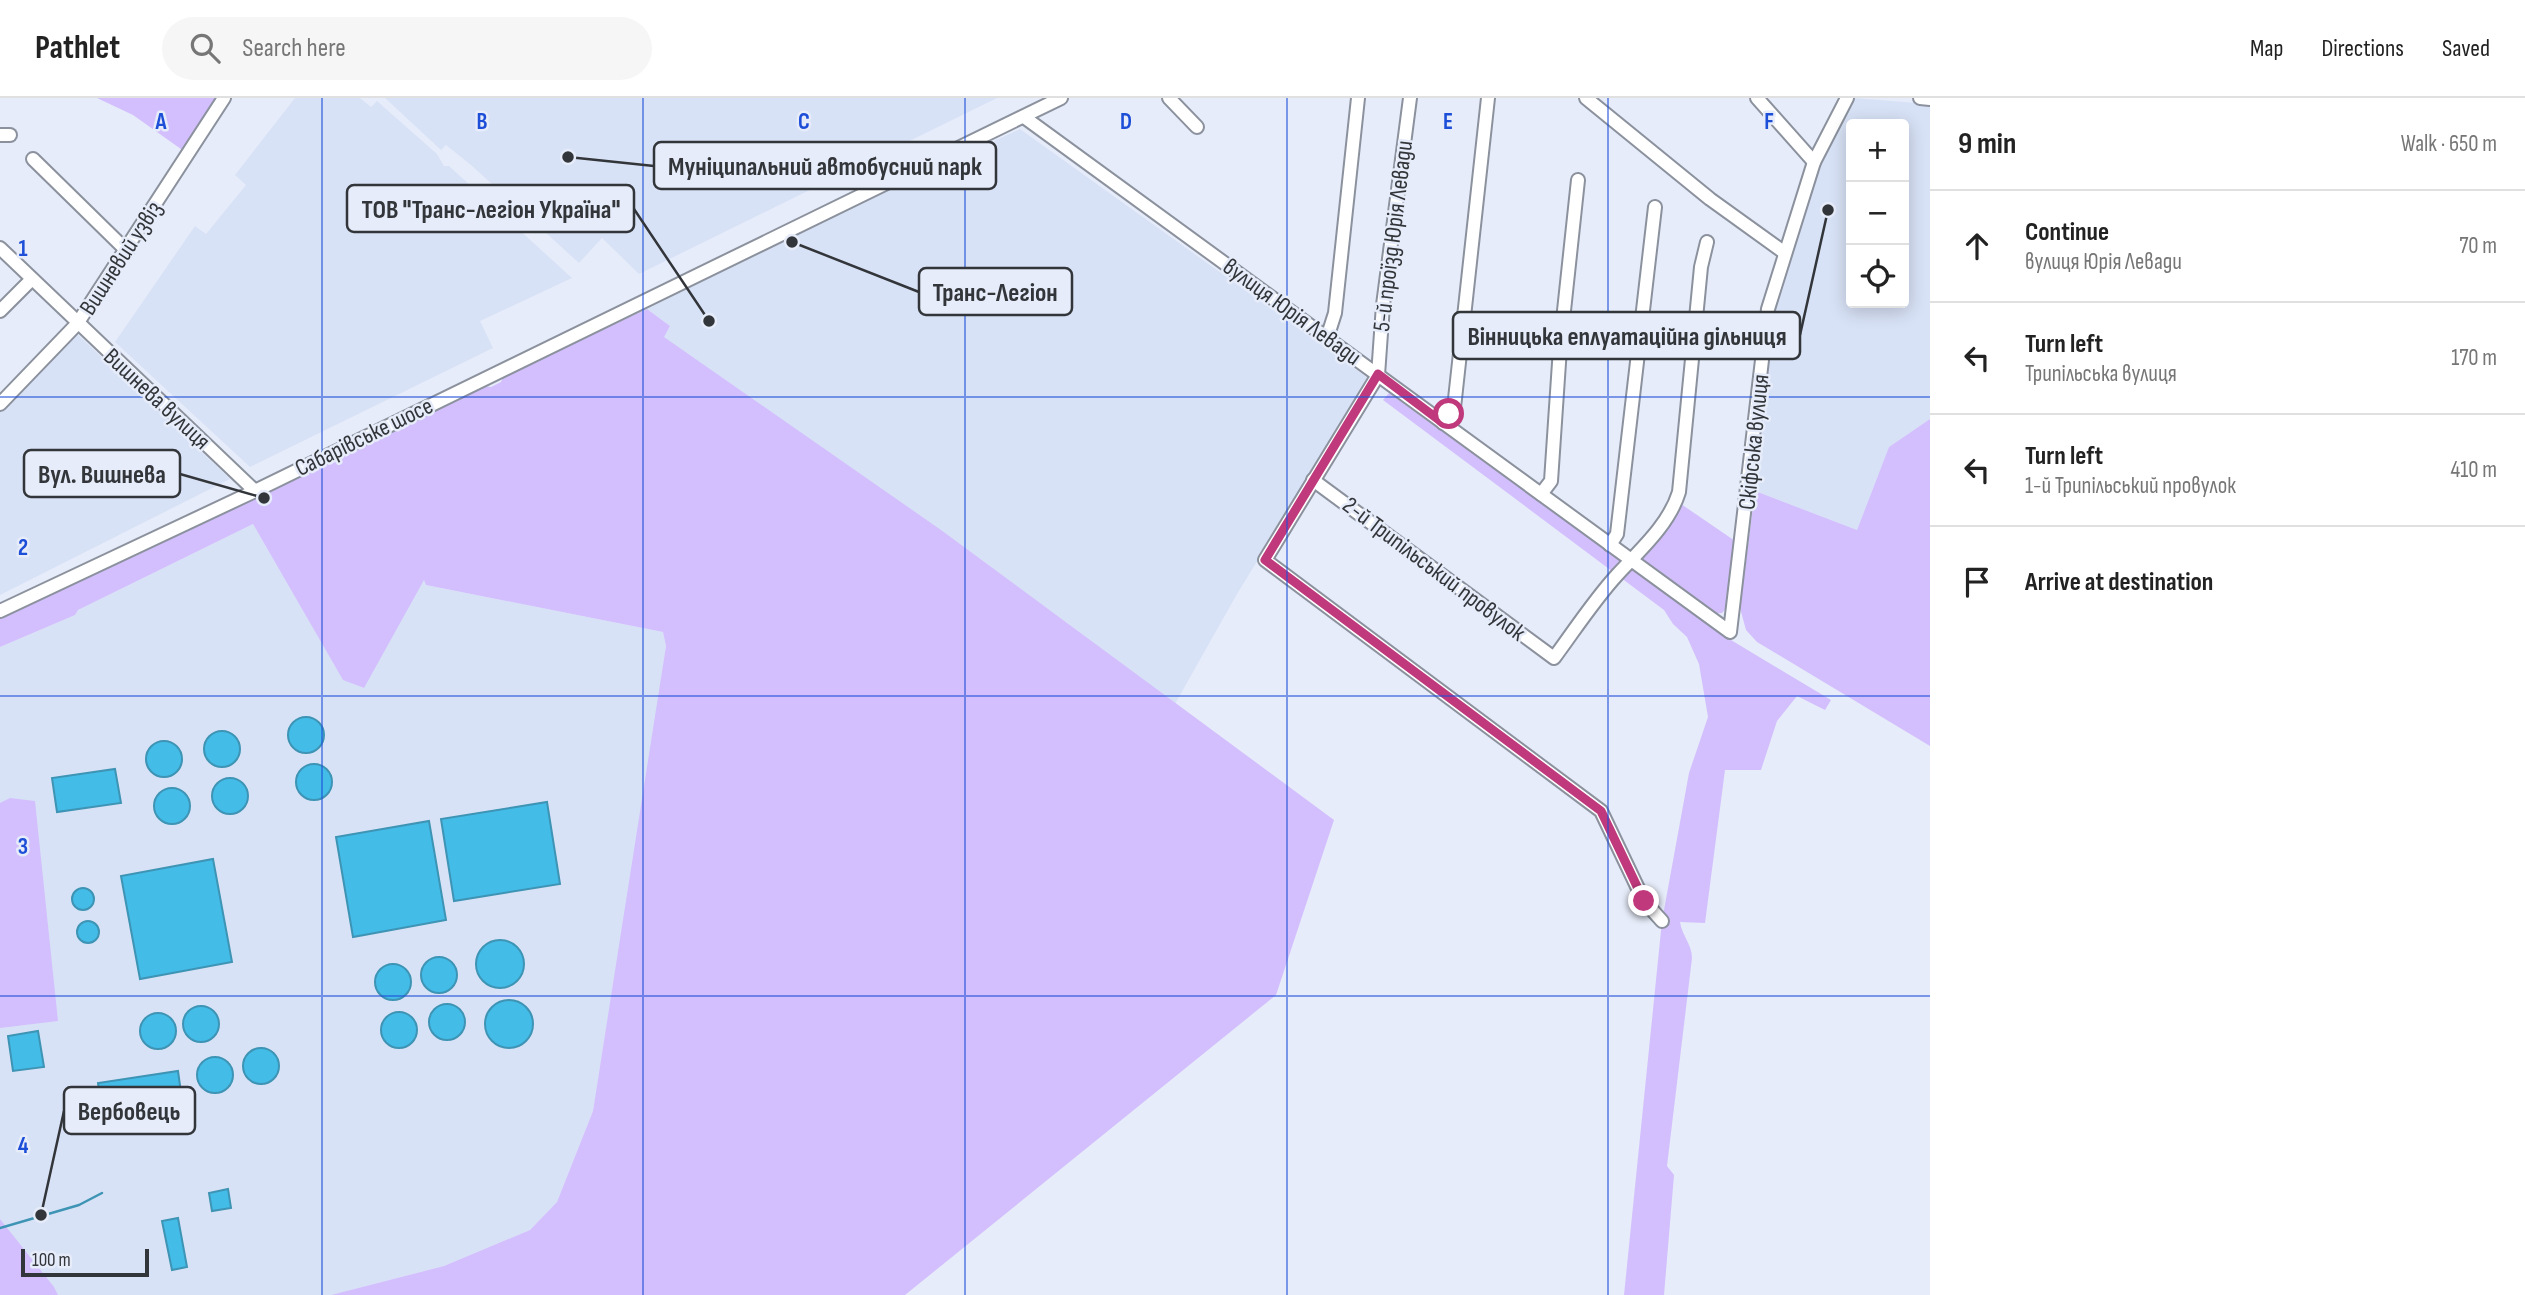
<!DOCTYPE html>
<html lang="en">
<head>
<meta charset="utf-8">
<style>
	:root { --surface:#fff; --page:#f6f6f6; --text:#222; --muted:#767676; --line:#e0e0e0 }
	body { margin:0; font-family:"Sofia Sans Condensed",sans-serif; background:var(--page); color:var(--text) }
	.controls { position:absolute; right:21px; top:21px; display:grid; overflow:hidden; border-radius:7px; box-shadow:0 4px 18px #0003 }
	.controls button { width:63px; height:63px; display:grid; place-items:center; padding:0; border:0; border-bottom:2px solid var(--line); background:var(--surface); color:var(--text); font:35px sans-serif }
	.scale { position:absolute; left:21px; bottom:18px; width:128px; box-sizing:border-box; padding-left:7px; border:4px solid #323539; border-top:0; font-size:19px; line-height:24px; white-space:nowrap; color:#323539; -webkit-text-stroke:5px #e6ecf9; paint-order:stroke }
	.stop { position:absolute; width:21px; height:21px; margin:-16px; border:5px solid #bf397c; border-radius:50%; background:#fff }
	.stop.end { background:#bf397c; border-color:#fff; box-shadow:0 2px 7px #0008 }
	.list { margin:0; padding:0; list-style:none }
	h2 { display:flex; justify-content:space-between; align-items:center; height:91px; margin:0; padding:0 28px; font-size:30px }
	h2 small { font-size:23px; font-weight:400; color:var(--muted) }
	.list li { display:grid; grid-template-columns:46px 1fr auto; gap:21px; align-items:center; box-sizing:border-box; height:112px; padding:0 28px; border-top:2px solid var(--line) }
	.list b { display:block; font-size:26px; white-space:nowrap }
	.list p { margin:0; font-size:23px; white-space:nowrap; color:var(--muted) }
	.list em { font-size:23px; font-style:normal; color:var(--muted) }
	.icon { flex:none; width:38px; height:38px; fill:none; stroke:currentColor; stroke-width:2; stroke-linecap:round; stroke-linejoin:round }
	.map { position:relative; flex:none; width:1930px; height:1197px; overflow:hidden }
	header { display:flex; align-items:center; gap:42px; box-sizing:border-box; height:98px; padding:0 35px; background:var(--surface); border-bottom:2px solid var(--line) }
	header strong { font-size:33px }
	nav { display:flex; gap:38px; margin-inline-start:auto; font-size:24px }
	.search { width:490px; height:63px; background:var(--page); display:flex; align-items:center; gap:18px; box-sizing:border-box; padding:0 24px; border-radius:38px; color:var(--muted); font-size:26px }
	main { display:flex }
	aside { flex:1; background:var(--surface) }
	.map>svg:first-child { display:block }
	.built { fill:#d8e2f6; fill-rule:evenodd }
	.green { fill:#d3bffd }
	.water { fill:#43bce8; stroke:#3e94b4; stroke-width:2 }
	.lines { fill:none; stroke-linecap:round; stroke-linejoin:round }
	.stream { stroke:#3e94b4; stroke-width:2.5 }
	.minor-casing { stroke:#8b919d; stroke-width:16 }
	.minor { stroke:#fff; stroke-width:12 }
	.route { stroke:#bf397c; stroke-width:9 }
	.grid { fill:none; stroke:#1d4ed8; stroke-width:2; stroke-opacity:0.55 }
	.labels { text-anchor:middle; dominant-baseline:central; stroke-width:5; stroke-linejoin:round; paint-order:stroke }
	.street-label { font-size:24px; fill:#323539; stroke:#e6ecf9 }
	.grid-label { font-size:23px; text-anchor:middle; font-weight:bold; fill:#1d4ed8; stroke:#e6ecf9; stroke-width:5; stroke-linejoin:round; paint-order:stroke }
	.leader { fill:none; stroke:#323539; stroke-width:2.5 }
	.callout-dot { fill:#323539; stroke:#e6ecf9; stroke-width:2.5 }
	.callout { fill:#e6ecf9; stroke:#323539; stroke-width:2.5 }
	.callout-label { font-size:26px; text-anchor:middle; font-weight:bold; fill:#323539 }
</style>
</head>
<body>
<header>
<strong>Pathlet</strong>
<div class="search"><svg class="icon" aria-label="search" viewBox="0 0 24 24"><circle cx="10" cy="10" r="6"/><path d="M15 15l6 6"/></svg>Search here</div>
<nav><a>Map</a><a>Directions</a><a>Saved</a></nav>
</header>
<main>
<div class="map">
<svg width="1930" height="1197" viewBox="0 0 1930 1197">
	<rect width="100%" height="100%" fill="#e6ecf9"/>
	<g class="built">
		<path d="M295,0H360L371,9L377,3L437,56L444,68H449L572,180L480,223L493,250L250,369L115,244L195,128L206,136L246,87L235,77Z"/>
		<path d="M385,0H997L639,176L602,140L579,165L471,67L446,47L441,52Z"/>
		<path d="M1854,0L1930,6V321L1889,349L1857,432L1755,393L1775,205L1819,65ZM1851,26H1904V205H1851Z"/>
		<path d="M1020,31L1369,281L1237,496L1175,606L1062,521L663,239L670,228L647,211L868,101Z"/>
		<path d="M76,235L230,381L0,497V311Z"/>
		<path d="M253,426L343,581L363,590L424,481L426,487L663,534L666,548L649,665L593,1013L557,1104L530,1132L444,1168L331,1197H58L0,1121V549L75,517L78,512Z"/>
	</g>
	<g class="green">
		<path d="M97,0H224L188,56L133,17Z"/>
		<path d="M647,211L670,228L664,239L941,432L1334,722L1276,897L905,1197H331L444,1168L530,1132L557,1104L593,1013L666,548L663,534L426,487L424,482L364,590L343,582L253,426L78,512L75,517L0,549V514L484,288L491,289L501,284L504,277Z"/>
		<path d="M1389,295L1726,539L1831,602L1825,612L1797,598L1777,623L1761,672H1725L1705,825L1680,824C1682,838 1692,846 1692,860L1667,1068L1674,1077L1664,1197H1624L1662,823L1689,675L1708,619L1699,566L1687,539L1673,526L1664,512L1383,302Z"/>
		<path d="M1930,321V648L1757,544L1746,532L1740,510L1755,393L1857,432L1889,349Z"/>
		<path d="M1681,406L1738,445L1729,507L1722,515L1712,516L1638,463Z"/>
		<path d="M10,700L35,703L58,923L0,930V705Z"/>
		<path d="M0,1121L54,1189L58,1197H0Z"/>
	</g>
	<g class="water">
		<circle cx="306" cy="637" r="18"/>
		<circle cx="222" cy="651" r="18"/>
		<circle cx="164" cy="661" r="18"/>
		<circle cx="314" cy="684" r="18"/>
		<path d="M115,671L121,705L57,714L52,680Z"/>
		<circle cx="230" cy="698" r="18"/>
		<circle cx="172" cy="708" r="18"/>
		<path d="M547,704L560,786L454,803L441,721Z"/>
		<path d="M429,723L446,822L353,839L336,739Z"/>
		<path d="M213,761L232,864L140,881L121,778Z"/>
		<circle cx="83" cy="801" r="11"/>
		<circle cx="88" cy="834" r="11"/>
		<circle cx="500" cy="866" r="24"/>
		<circle cx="439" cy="877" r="18"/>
		<circle cx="393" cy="884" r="18"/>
		<circle cx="509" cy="926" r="24"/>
		<circle cx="447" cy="924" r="18"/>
		<circle cx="201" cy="926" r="18"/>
		<circle cx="399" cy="932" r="18"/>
		<circle cx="158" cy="933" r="18"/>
		<path d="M38,933L44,969L13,973L8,938Z"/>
		<circle cx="261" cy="968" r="18"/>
		<circle cx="215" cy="977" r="18"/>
		<path d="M178,973L183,1009L103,1021L98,985Z"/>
		<path d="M228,1091L231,1110L212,1113L209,1095Z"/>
		<path d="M178,1120L187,1169L172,1172L162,1123Z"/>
	</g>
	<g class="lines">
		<path class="stream" d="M0,1130L79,1107L102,1095"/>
		<defs>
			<g id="minor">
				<path d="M1169,0L1197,29"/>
				<path d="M1410,0L1383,207L1378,277L1265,462L1601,713L1644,803L1662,823"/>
				<path d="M1586,0L1710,101L1785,155"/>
				<path d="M1757,0L1814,64"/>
				<path d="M1920,0L1930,1"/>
				<path d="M1024,19L1730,534L1768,211L1814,64L1847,0"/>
				<path d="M0,37H10"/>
				<path d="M33,61L127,153"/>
				<path d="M0,150L255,393"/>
				<path d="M0,213L32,181"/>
				<path d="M1327,240L1335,215L1358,0"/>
				<path d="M0,306L77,226L224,0"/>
				<path d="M1443,325L1454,310L1488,0"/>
				<path d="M1313,382L1554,560C1574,533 1594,502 1617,477C1639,453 1669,427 1679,394L1701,169L1707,144"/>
				<path d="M1541,396L1551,383L1560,250L1578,82"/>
				<path d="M1610,447L1617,436L1655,109"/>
				<path d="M0,513L255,393L1061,0"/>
			</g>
		</defs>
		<use href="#minor" class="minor-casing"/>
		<use href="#minor" class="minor"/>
	</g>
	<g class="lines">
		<path class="route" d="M1449,316L1443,325L1378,276L1265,462L1601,713L1644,803"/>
	</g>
	<path class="grid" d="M322,0V1197M643,0V1197M965,0V1197M1287,0V1197M1608,0V1197M0,299H1930M0,598H1930M0,898H1930"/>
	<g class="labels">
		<g class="street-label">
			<text transform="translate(1393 138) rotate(-83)">5-й проїзд Юрія Левади</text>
			<text transform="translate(121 160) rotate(-57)">Вишневий узвіз</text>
			<text transform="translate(1292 214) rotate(36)">вулиця Юрія Левади</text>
			<text transform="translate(157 301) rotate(43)">Вишнева вулиця</text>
			<text transform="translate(364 339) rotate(-26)">Сабарівське шосе</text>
			<text transform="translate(1754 344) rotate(-84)">Скіфська вулиця</text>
			<text transform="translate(1434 471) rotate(37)">2-й Трипільський провулок</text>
		</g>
	</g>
	<g class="grid-label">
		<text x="161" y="31">A</text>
		<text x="482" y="31">B</text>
		<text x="804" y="31">C</text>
		<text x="1126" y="31">D</text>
		<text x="1448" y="31">E</text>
		<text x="1769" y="31">F</text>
		<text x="23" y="158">1</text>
		<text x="23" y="457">2</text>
		<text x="23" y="756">3</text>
		<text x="23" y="1055">4</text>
	</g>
	<path class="leader" d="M568 59L654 68M709 223L634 111M792 144L919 194M1828 112L1800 237M264 400L180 376M41 1117L64 1013"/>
	<g class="callout-dot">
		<circle cx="568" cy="59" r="7"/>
		<circle cx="709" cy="223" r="7"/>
		<circle cx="792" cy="144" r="7"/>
		<circle cx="1828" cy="112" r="7"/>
		<circle cx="264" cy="400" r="7"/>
		<circle cx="41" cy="1117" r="7"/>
	</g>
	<g class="callout">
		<rect x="654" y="44" width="342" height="47" rx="7"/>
		<rect x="347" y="87" width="287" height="47" rx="7"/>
		<rect x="919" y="170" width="153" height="47" rx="7"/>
		<rect x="1453" y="214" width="347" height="47" rx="7"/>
		<rect x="24" y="352" width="156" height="47" rx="7"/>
		<rect x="64" y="989" width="131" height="47" rx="7"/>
	</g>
	<g class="callout-label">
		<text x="825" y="77">Муніципальний автобусний парк</text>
		<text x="491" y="120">ТОВ "Транс-легіон Україна"</text>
		<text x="995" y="203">Транс-Легіон</text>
		<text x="1627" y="247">Вінницька еплуатаційна дільниця</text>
		<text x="102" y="385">Вул. Вишнева</text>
		<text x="129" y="1022">Вербовець</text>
	</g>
</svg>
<div class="controls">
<button>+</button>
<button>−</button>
<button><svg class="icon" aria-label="locate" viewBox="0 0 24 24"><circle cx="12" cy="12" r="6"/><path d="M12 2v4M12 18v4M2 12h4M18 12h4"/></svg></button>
</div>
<div class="scale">100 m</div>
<div class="stop" style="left:1449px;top:316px"></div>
<div class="stop end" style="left:1644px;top:803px"></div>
</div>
<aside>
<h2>9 min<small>Walk · 650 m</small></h2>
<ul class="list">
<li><svg class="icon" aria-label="ahead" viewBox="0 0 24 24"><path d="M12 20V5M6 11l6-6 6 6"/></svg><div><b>Continue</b><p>вулиця Юрія Левади</p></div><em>70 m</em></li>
<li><svg class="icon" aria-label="left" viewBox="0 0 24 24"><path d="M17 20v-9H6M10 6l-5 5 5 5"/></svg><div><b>Turn left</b><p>Трипільська вулиця</p></div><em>170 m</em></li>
<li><svg class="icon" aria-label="left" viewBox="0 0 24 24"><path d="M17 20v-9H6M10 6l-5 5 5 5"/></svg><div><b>Turn left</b><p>1-й Трипільський провулок</p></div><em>410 m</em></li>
<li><svg class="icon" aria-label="arrive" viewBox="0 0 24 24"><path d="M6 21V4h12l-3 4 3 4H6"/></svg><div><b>Arrive at destination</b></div></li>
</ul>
</aside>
</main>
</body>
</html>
